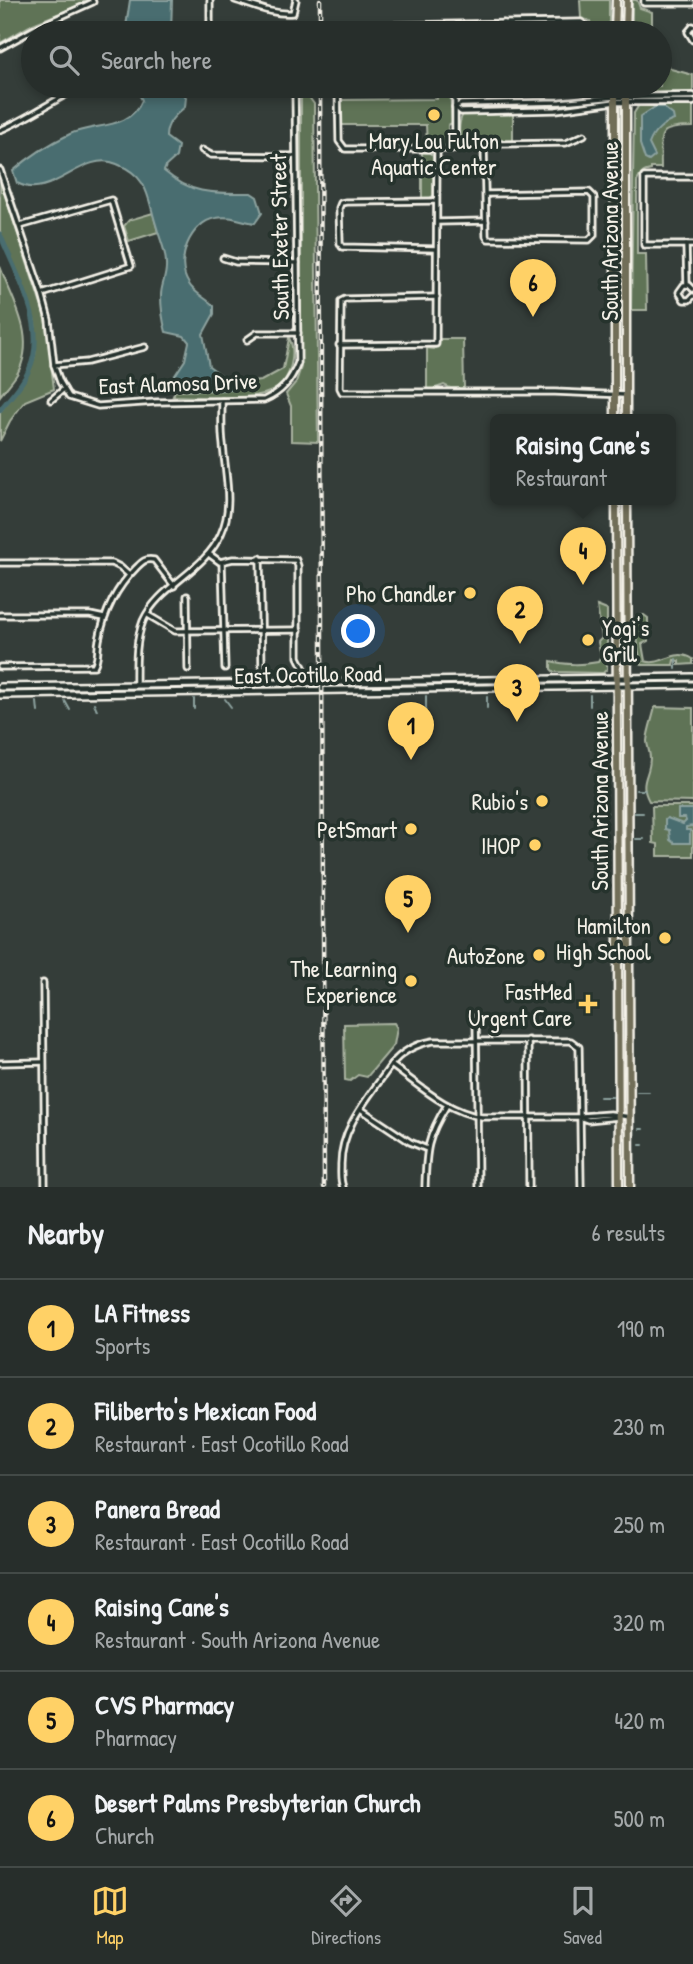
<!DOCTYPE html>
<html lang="en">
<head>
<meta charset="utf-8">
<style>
	:root { --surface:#272e2b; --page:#333a37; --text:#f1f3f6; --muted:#a4a8a9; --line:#434a47; --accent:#ffd166 }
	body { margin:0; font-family:"Patrick Hand",sans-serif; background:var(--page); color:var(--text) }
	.you { position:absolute; left:359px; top:632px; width:24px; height:24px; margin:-18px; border:5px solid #fff; border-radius:50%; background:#1a73e8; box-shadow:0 0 0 10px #1a73e833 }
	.badge { display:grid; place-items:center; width:46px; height:46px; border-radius:50%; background:var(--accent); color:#111; font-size:23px; font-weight:700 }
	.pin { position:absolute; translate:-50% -58px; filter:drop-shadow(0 2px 4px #0008) }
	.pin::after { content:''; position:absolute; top:37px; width:24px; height:21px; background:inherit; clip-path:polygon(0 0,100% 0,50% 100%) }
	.popup { position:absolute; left:490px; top:414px; width:186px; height:91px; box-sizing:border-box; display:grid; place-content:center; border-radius:10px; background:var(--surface); filter:drop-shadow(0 2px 5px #0005); font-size:23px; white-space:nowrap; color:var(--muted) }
	.popup b { font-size:26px; color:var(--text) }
	.popup::after { content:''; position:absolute; left:50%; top:100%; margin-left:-14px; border:14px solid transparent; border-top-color:var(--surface) }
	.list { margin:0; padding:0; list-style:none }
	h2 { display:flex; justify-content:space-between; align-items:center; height:91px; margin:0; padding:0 28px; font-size:30px }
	h2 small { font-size:23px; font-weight:400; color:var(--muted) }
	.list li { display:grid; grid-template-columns:46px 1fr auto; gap:21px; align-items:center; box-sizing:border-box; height:98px; padding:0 28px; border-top:2px solid var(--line) }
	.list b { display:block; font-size:26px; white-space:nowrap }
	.list p { margin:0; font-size:23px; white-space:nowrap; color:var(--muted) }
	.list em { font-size:23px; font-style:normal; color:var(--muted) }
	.icon { flex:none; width:38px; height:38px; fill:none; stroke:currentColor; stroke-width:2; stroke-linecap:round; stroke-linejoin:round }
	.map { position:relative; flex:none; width:693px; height:1187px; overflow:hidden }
	.search { position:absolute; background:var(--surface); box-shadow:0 4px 10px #0003; left:21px; right:21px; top:21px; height:77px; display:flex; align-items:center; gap:18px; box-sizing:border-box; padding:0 24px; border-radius:38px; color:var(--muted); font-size:26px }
	.sheet { height:679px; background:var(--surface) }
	nav { display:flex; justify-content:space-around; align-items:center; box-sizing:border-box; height:98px; border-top:2px solid var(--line); background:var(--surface); font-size:19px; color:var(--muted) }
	nav a { display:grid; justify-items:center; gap:4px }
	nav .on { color:var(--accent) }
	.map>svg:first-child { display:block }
	.green { fill:#5e7357; stroke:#a9b2a0; stroke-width:2 }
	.water { fill:#496d6f; stroke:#8da29f; stroke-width:2 }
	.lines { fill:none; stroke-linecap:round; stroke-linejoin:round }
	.stream { stroke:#8da29f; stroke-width:2 }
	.canal { stroke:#496d6f; stroke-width:5 }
	.minor-casing { stroke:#f4f1e8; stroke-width:9 }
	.tertiary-casing { stroke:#f4f1e8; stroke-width:10 }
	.secondary-casing { stroke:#f4f1e8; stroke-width:10 }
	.primary-casing { stroke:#f4f1e8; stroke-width:11 }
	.minor { stroke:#26332d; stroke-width:3.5 }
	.tertiary { stroke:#26332d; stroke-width:4.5 }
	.secondary { stroke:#26332d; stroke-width:5 }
	.primary { stroke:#716e59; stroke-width:6 }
	.rail-casing { stroke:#f4f1e8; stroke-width:4.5 }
	.rail { stroke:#26332d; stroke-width:2; stroke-dasharray:5; stroke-linecap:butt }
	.poi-dot { fill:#ffd166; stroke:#26332d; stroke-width:2.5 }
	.labels { text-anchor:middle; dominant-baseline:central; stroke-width:7; stroke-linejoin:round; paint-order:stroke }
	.poi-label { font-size:23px; fill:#f4f1e8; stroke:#26332d; text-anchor:end }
	.street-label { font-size:23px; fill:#f4f1e8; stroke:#26332d }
</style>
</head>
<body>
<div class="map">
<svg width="693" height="1187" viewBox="0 0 693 1187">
	<rect width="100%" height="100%" fill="#343d39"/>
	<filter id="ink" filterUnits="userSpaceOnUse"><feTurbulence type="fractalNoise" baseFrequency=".0143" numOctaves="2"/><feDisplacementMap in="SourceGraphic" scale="14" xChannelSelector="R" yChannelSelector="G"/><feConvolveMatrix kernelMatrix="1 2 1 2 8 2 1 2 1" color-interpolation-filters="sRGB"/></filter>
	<g filter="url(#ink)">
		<g class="green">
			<path d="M0,0H88L87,2L33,24L0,43Z"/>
			<path d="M580,0H609V33H593L590,21L581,18Z"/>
			<path d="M632,0H637L640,8L652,12V33H632Z"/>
			<path d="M660,58L671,69L693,75V93L632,94V86H660Z"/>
			<path d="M437,86H450L452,123L448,125V137L452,138V145H427L426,125H341V100L437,99Z"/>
			<path d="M303,89L314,104L318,442L291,441V406L286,394L296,382L301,367V95Z"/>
			<path d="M639,105H693V127C654,127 661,134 661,168H651V170C643,171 640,174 637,182V254H646L647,310H631L634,113Z"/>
			<path d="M513,112V142L463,145C458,137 458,123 463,114L483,113L488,115Z"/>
			<path d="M422,152L430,153L433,156L434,195L430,198H422Z"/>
			<path d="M0,180L45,317L54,389L25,401L10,421L0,441V412L19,388L29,371L35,356L36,342L35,322L0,231Z"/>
			<path d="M153,213L158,232L129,241L124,226L129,220Z"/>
			<path d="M0,266C12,301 38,337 17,374C12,382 5,389 0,396Z"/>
			<path d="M289,338C293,345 293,356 291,365C289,374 285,383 277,388C257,403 199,396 173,396L175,391L232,390L242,383L261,381L283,369Z"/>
			<path d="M440,339H463L464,388H450L444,385L427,391V348L434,349L439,344Z"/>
			<path d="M597,606L607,610V669L603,673L554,672L551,669V661C565,665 584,665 598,662L601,657L598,642L602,638Z"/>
			<path d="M644,615L648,618V641L642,644L645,661C662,667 674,647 693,659V664L679,665V661L674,660L673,665H642C637,653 637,630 636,616Z"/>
			<path d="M655,707L693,708V802L649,801C638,781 650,777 650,758C650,752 647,746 647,741C648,730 653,717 655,707Z"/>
			<path d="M652,806H693V856H658V844L653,843Z"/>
			<path d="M394,1023L397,1028L394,1045L367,1077L358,1075L350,1081L345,1080L344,1024Z"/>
		</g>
		<g class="water">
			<path d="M130,0H172L171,33H125Z"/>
			<path d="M139,86H177L186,97L185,107C175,115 166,123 166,137L178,146L176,157L166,166L164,171C193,196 216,193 251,193L257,197L262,213L255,223C241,221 230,215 216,218C190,222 174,262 189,284C194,293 206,298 214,306V314L203,334L209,366L221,375L242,383L232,390L166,389L185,360L189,342L184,336L166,332C163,321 161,307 161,295C161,285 167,276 166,264C166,250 160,240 157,228C147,198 150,177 117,164C82,149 52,202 17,183L13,171C29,157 51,143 70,134C94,123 131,130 142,100L137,90Z"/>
			<path d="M655,107H663L673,115L674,120C664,123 653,132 649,144L655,156L649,161L645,159L640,144V117Z"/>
			<path d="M678,809H693V826L686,827V830H690V843H674L670,840L669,830L665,829V820L667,818L683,824L686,821L685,818H678Z"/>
		</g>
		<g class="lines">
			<g class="stream">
				<path d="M676,669V659"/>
				<path d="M590,695V706"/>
				<path d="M487,697V708"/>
				<path d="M194,699V709"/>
				<path d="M225,699L231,707"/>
				<path d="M65,701L70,710"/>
				<path d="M37,702L38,712"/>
				<path d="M94,703L97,710"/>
				<path d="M426,710V696"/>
				<path d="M601,742H607"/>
				<path d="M636,790H645"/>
				<path d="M602,813H607"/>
				<path d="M635,813H643"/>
				<path d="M636,839H644"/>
				<path d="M637,1092H649"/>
				<path d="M600,1097H612"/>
				<path d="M640,1129H643"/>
				<path d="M640,1145H643"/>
			</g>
			<path class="canal" d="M0,234C16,275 49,326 29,370C22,386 10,397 0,410"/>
			<defs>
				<g id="minor">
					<path d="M235,0C254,6 273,15 293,13L296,0"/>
					<path d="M644,0V3H693"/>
					<path d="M503,23V33"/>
					<path d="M693,26L688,32L693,40"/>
					<path d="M210,33V0"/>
					<path d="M338,33L340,28L344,26L581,22L585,25L587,33"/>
					<path d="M0,48L40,26L93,2L92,0"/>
					<path d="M338,86L339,141L345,149H455L497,144L566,143L584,135"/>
					<path d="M455,86V149"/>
					<path d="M455,107L461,112L556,110L615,102"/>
					<path d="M455,107L461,104L560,102L615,97"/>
					<path d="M0,130C30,118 54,99 83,86"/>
					<path d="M484,145L486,236L488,239L589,240L594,235V197L589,192L486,194"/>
					<path d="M202,150L211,155L295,156"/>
					<path d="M0,170L42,294L49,320L54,365L60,382L69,397L98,406L156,402L264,400C282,392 291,381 298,363L295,86"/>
					<path d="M693,177H644V245H693"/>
					<path d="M436,201L346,202L341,203L339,208L340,243L342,247L436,249"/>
					<path d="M437,222L486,221"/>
					<path d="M20,226L111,200L131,266L42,294"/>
					<path d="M686,245L687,285"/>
					<path d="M223,258L236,262L297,263"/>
					<path d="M693,289L689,285H684L679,292L684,300H689L693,296"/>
					<path d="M437,297L345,299L341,301L340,388L342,392H555L625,395"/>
					<path d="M247,340L257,333H298"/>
					<path d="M339,345L436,344L437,150"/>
					<path d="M54,365L87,362L145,347"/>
					<path d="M51,400L64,389"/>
					<path d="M209,554L220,562L233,559L296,560L298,566V657L306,673V682"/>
					<path d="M260,558L262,669"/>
					<path d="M222,562L225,668"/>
					<path d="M0,563H112L120,567L129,575"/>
					<path d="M187,596L188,669"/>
					<path d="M0,615H90L104,618"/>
					<path d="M148,615L175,631L299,630"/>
					<path d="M0,667L94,666C99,658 97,649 99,640C104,613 116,588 136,568C142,562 145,558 154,560L174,586"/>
					<path d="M136,685C136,664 135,642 143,621C159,585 204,572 221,534C234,506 225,474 223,444C221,430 222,415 222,401"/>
					<path d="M43,983L45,1187"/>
					<path d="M476,1016L478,1187"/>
					<path d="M528,1040L529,1187"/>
					<path d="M0,1063L43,1062"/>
					<path d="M391,1065C419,1085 447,1112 482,1117H580L588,1120L618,1117"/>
					<path d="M362,1110L410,1142L427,1149"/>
					<path d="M582,1116L610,1114L630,1117"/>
					<path d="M343,1187C340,1180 341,1173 341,1166C340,1127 370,1096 391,1065C402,1051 416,1044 433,1041H571L579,1047L581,1187"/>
					<path d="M425,1187C426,1150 427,1137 447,1105"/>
				</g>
				<g id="tertiary">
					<path d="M615,97L693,96"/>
					<path d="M615,102H693"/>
				</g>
				<g id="secondary">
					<path d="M0,687L693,677"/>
					<path d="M0,695L693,685"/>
				</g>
				<g id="primary">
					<path d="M615,33L616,0"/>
					<path d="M626,33L627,0"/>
					<path d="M615,86V419"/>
					<path d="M626,86V419"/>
					<path d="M616,499L619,1187"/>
					<path d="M627,499L630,1187"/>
				</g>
			</defs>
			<use href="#minor" class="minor-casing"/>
			<use href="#tertiary" class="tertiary-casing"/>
			<use href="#secondary" class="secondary-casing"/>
			<use href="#primary" class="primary-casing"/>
			<use href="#minor" class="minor"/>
			<use href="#tertiary" class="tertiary"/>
			<use href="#secondary" class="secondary"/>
			<use href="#primary" class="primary"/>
			<defs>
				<g id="rail">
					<path d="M320,0V33"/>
					<path d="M320,86L324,1187"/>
				</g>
			</defs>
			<use href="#rail" class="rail-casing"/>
			<use href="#rail" class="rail"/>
		</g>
	</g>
	<g class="poi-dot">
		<circle cx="434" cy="115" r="7"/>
		<circle cx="470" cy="593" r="7"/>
		<circle cx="588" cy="640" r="7"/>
		<circle cx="542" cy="801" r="7"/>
		<circle cx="411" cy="829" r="7"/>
		<circle cx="535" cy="845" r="7"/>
		<circle cx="665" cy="938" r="7"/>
		<circle cx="539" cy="955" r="7"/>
		<circle cx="411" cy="981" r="7"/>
		<path d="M584.5 993.5h7v7h7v7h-7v7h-7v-7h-7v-7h7z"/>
	</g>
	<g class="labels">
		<g class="poi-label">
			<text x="434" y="140" text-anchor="middle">Mary Lou Fulton<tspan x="434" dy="26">Aquatic Center</tspan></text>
			<text x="456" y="593">Pho Chandler</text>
			<text x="602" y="627" text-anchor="start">Yogi's<tspan x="602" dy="26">Grill</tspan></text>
			<text x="528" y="801">Rubio's</text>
			<text x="397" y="829">PetSmart</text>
			<text x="521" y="845">IHOP</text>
			<text x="651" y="925">Hamilton<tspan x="651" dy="26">High School</tspan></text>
			<text x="525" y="955">AutoZone</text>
			<text x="397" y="968">The Learning<tspan x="397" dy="26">Experience</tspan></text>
			<text x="572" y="991">FastMed<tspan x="572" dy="26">Urgent Care</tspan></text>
		</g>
		<g class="street-label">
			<text transform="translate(609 231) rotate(-90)">South Arizona Avenue</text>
			<text transform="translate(279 237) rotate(-91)">South Exeter Street</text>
			<text transform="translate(178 383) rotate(-2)">East Alamosa Drive</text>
			<text transform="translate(308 674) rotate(-1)">East Ocotillo Road</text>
			<text transform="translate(599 801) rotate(-90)">South Arizona Avenue</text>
		</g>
	</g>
</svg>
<div class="you"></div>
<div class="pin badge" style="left:411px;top:760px">1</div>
<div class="pin badge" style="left:520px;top:644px">2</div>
<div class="pin badge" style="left:517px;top:722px">3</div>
<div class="pin badge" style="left:583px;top:585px">4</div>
<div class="popup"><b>Raising Cane's</b>Restaurant</div>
<div class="pin badge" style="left:408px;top:933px">5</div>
<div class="pin badge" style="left:533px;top:317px">6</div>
<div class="search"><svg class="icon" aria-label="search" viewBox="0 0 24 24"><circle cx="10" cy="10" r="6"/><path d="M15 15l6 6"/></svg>Search here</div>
</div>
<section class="sheet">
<h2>Nearby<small>6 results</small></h2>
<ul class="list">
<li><span class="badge">1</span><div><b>LA Fitness</b><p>Sports</p></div><em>190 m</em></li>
<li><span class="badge">2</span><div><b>Filiberto's Mexican Food</b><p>Restaurant · East Ocotillo Road</p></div><em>230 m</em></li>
<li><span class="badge">3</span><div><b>Panera Bread</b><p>Restaurant · East Ocotillo Road</p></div><em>250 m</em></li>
<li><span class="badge">4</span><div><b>Raising Cane's</b><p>Restaurant · South Arizona Avenue</p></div><em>320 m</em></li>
<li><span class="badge">5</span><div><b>CVS Pharmacy</b><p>Pharmacy</p></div><em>420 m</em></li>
<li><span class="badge">6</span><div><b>Desert Palms Presbyterian Church</b><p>Church</p></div><em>500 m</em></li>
</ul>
</section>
<nav>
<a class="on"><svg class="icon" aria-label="map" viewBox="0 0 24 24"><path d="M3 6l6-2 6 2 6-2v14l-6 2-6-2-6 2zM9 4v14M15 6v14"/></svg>Map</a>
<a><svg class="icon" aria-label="directions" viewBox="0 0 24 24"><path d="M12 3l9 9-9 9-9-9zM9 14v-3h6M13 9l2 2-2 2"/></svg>Directions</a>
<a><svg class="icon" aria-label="saved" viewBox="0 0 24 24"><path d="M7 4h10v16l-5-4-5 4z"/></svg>Saved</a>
</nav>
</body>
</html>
